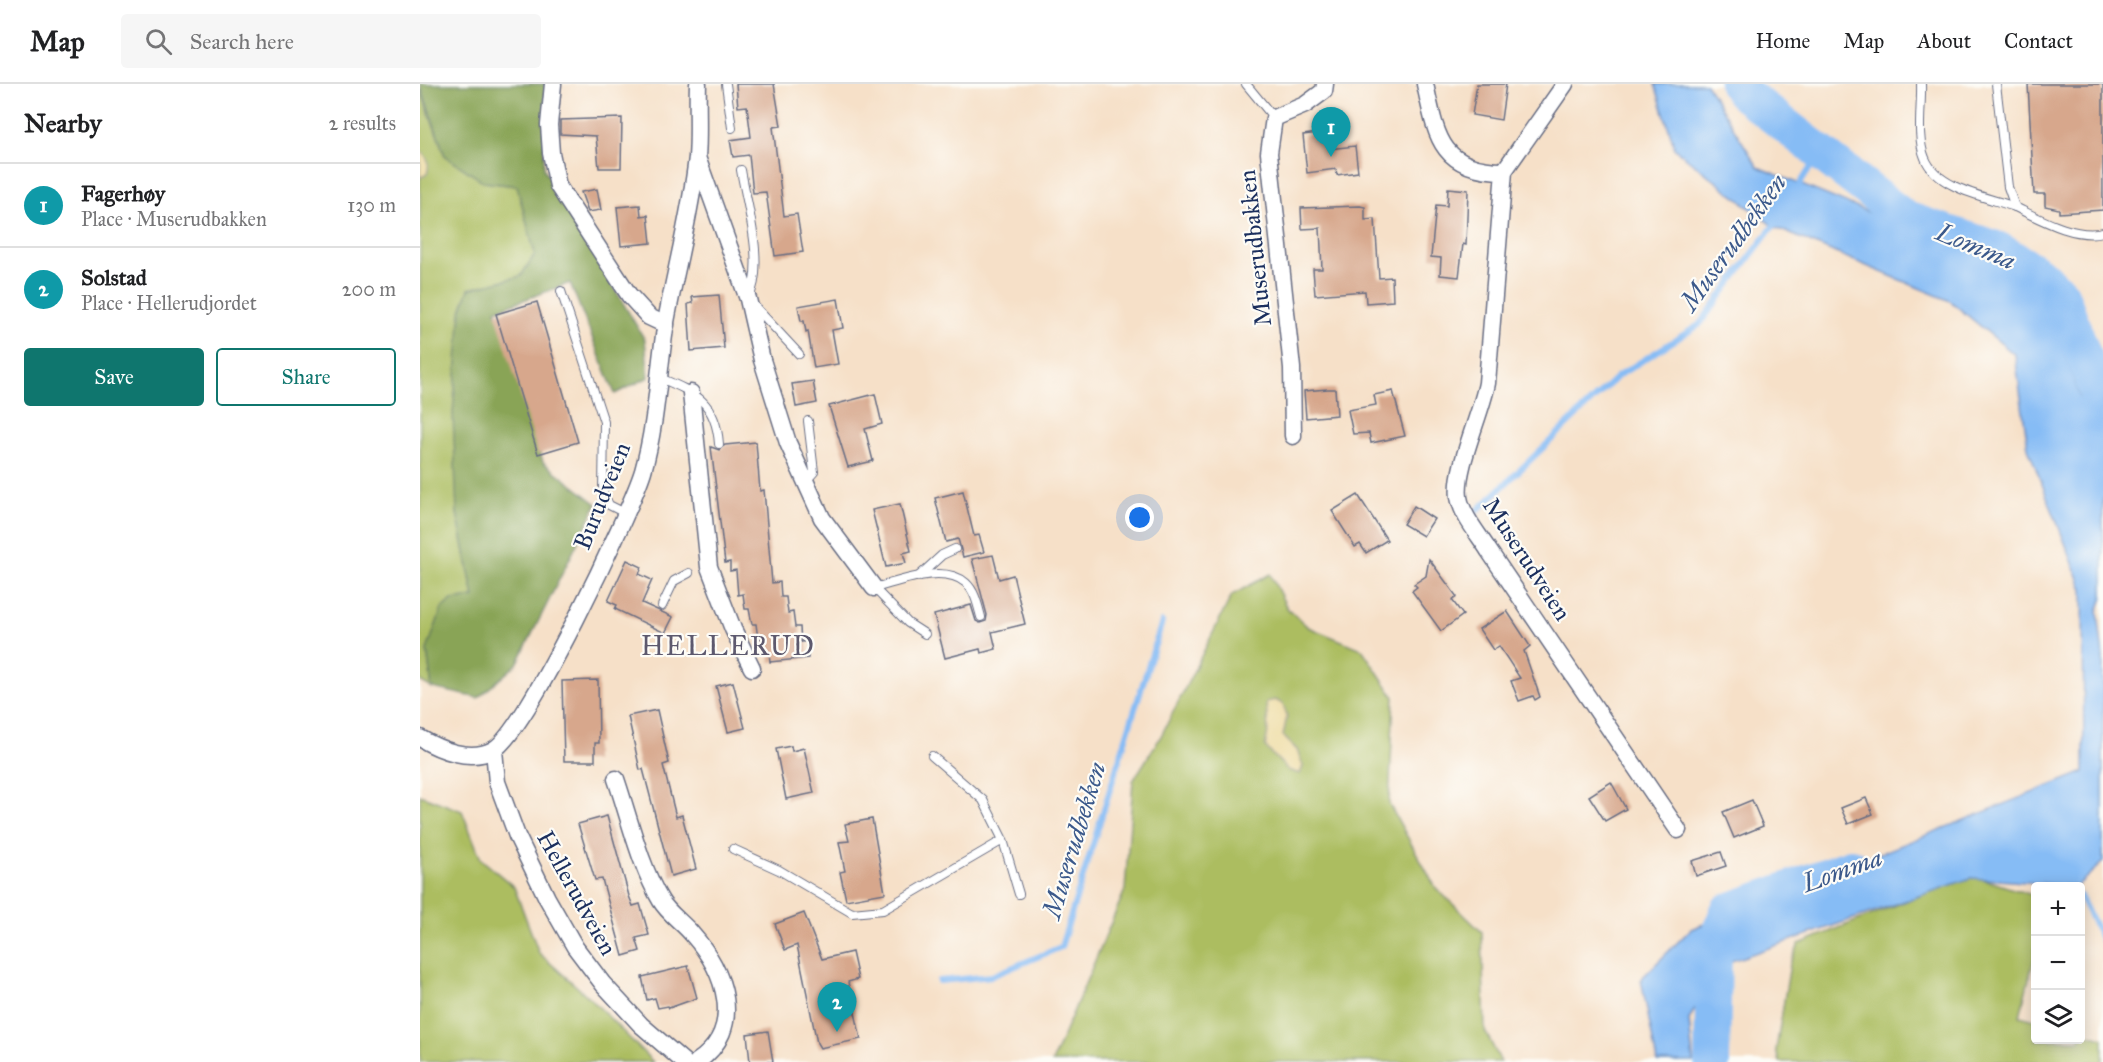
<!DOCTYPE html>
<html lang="en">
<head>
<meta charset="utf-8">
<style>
	:root { --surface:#fff; --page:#f6f6f6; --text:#202124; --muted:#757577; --line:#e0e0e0; --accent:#0f766e }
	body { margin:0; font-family:"IM FELL Great Primer",serif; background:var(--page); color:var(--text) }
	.controls { position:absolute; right:18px; bottom:18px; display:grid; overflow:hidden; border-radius:6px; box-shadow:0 3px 15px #0003 }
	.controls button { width:54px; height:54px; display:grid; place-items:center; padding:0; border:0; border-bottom:2px solid var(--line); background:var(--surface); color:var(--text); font:30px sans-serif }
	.you { position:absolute; left:720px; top:434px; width:21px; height:21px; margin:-15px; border:4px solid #fff; border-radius:50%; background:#1a73e8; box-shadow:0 0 0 9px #1a73e833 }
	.badge { display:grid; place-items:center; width:39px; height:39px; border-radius:50%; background:var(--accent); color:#fff; font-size:20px; font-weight:700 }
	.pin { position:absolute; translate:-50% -50px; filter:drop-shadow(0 2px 3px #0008) }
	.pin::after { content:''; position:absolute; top:32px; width:21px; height:18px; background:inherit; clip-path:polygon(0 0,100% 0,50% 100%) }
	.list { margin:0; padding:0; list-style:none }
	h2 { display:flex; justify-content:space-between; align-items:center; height:78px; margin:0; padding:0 24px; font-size:26px }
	h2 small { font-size:20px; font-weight:400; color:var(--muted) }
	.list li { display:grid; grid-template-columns:39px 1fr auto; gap:18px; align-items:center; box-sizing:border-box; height:84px; padding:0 24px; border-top:2px solid var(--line) }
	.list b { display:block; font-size:22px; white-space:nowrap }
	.list p { margin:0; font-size:20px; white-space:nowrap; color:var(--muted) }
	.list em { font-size:20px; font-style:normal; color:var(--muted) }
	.actions { display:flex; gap:12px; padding:18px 24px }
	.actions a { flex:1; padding:14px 0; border:2px solid var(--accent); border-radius:6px; text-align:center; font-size:21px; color:var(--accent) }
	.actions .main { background:var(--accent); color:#fff }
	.icon { flex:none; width:33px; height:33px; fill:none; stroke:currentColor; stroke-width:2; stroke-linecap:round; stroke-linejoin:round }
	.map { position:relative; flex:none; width:1683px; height:978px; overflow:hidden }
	header { display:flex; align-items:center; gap:36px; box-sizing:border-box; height:84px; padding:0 30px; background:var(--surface); border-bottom:2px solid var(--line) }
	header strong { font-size:28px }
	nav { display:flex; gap:33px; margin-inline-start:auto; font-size:21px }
	.search { width:420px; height:54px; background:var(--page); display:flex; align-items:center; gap:15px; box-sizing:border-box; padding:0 21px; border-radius:6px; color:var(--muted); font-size:22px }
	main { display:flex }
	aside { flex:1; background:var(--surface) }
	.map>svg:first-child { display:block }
	.green { fill:#acbd60; stroke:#64765f; stroke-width:1.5 }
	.forest { fill:#89a456; stroke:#526a5a; stroke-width:1.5 }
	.sand { fill:#eeda9e; stroke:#84847e; stroke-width:1.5 }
	.water { fill:#86bcf5; stroke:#5076aa; stroke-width:1.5 }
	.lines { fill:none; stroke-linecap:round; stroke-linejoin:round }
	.stream { stroke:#86bcf5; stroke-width:6 }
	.river { stroke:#86bcf5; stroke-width:36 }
	.building { fill:#d7a78c }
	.lane-casing { stroke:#686d83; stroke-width:10 }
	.street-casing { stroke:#686d83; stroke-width:19 }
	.lane { stroke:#fff; stroke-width:8 }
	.street { stroke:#fff; stroke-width:16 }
	.labels { text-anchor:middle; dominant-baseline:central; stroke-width:4.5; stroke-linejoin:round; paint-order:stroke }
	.street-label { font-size:24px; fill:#1b2f5e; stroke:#fdfcf7 }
	.water-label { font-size:26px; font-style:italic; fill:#3b598b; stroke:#fdfcf7 }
	.quarter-label { font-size:27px; letter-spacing:1.5px; fill:#5d596e; stroke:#fdfcf7 }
</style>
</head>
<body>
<header>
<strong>Map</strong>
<div class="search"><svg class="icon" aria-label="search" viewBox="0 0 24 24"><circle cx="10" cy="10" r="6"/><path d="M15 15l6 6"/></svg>Search here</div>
<nav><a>Home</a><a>Map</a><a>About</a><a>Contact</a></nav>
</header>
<main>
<aside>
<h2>Nearby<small>2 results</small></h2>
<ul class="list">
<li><span class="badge" style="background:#0f9aa8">1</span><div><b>Fagerhøy</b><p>Place · Muserudbakken</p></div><em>130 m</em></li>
<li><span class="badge" style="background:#0f9aa8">2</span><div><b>Solstad</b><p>Place · Hellerudjordet</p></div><em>200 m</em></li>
</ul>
<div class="actions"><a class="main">Save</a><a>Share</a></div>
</aside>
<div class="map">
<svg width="1683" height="978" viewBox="0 0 1683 978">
	<rect width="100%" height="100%" fill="#fdfcf7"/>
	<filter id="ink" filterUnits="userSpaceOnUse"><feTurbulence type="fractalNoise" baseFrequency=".0167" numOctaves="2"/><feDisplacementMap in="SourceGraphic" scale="12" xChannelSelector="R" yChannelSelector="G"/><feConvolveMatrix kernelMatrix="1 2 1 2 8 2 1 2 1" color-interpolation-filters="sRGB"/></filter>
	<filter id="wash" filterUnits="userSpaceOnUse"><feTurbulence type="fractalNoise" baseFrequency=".008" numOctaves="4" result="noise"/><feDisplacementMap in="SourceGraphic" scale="24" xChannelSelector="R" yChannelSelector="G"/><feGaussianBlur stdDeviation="1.35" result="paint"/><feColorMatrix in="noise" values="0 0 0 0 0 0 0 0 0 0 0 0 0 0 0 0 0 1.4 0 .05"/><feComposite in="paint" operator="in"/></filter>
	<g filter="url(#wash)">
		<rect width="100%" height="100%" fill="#f6e0c8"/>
		<g class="green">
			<path d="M0,5L25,72L64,98L97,102L115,170L101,192L49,205L37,429L54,513L32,516L7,566L12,604L0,597Z"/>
			<path d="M850,490L867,524L888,543L942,565L974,613L969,720L1016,804L1062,848L1065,947L1081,978H632L705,806L713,697L741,652L812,511Z"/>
			<path d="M0,711L42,727L61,775L94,803L119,869L173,917L233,978H0Z"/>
			<path d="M1551,791L1615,812V870L1600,932L1615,936L1616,956H1660L1661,948L1683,954V978H1359L1356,966L1370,880L1379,860Z"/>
		</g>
		<path class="forest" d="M0,0H125L124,85L225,256L229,293L195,310L150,199L76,226L123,378L177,420L97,580L58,614L12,604L7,566L22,524L32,516L54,513L37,429L33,329L41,227L49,205L101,192L115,170L97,102L64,98L25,72Z"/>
		<g class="sand">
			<path d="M0,66C8,73 10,80 7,90L0,94Z"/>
			<path d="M855,616L863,620L867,632L863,652L877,666L883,682L880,690L868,686L845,663L848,647L846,618Z"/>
		</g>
		<path class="water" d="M1235,0H1286L1338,83L1621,199L1683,381V513L1678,528L1683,573V778L1657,802L1551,794L1297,882L1269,936L1273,978H1237L1221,895L1271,845L1664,688L1663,505L1608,364L1595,271L1530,217L1354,143L1255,65Z"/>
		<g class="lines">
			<g class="stream">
				<path d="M1377,105L1400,68"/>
				<path d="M1058,426L1198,292L1279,241L1357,137"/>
				<path d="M1660,812L1683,858"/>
				<path d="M519,897L572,892L641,863L742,538"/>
			</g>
			<g class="river">
				<path d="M1317,0L1326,11L1486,135L1577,165L1619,190L1641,210L1677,308L1683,396"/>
				<path d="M1292,978L1294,863L1308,827L1431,783"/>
			</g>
		</g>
		<g id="blocks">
			<g class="building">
				<path d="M316,0H354L361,42L353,43L364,132L377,130L383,168L355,172L346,108L333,109L329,71L313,73L310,56L331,53L327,22L318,23Z"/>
				<path d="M1057,0H1086L1081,36L1052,31Z"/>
				<path d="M1608,0H1683V126L1639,129V125L1625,122V110H1614Z"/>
				<path d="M202,34L201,84H179L176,52L140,50V36Z"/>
				<path d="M906,48L909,65L935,62L938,88L917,91L916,85L887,89L883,51Z"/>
				<path d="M1028,104L1048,106L1046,161L1043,160L1039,193L1020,191L1021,174L1011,173L1016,121L1027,122Z"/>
				<path d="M177,105L181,126L168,128L161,108Z"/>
				<path d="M220,121L221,132L228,131L231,159L201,162L197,123Z"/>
				<path d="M940,122L945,123V136L955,135L959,194L972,193L973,217L946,219L945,207L895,211L893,185H902L900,144L882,145L881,124Z"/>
				<path d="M299,211L304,264L271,267L268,220L273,219L272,213Z"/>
				<path d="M418,215L423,244L412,246L418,280L394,284L388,247L386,248L384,237H381L378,222Z"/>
				<path d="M117,218L158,358L118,370L76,230Z"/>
				<path d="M393,297L397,319L376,323L372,300Z"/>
				<path d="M908,305H915L917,331L886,334L884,307Z"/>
				<path d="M973,307L985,352L951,359L949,349L933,350L928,326L956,321L954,311Z"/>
				<path d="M455,310L462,340L445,345L453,377L428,383L409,322Z"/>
				<path d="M336,358L340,407L344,406L352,499L360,498L361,513H366L368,529L373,528L375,543H380L381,558L387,557L388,574L350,578L349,569H345L343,554L338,555L336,540H332L329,525H325L323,510L318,511L316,486L310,487V478L305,479L291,363L299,366L305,361Z"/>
				<path d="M543,407L554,452L559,451L564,468L543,473L538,455L526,458L515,414Z"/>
				<path d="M938,411L967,456L946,469L940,460L935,463L912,427Z"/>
				<path d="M480,420L491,467L483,469L486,479L466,483L452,426Z"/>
				<path d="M994,422L1014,435L1003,452L983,440Z"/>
				<path d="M573,471L579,495L593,491L605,540L572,548L576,565L561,569L560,565L525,574L514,531L551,521L556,537L560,539L566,537L567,531L552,475Z"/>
				<path d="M1009,475L1037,513L1032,516L1043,531L1021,547L992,507L997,503L994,500L1006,492Z"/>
				<path d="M207,476L222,483L219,490L232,496L222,519L253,533L245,549L195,525L197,521L188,517Z"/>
				<path d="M1087,527L1110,562L1104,567L1120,613L1115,616L1113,612L1099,617L1091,597L1100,594L1079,562L1073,566L1059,545Z"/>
				<path d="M178,596L179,659H175V677H144L142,597Z"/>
				<path d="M313,598L325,644L308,648L296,602Z"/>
				<path d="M237,626L249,679L243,681L256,733L262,731L276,785L251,792L223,685L220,686L208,632Z"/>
				<path d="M371,662L372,667L384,664L394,709L366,715L356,665Z"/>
				<path d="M1191,698L1206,725L1185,737L1169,712Z"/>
				<path d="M1446,714L1453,730L1428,740L1421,724Z"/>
				<path d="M1332,716L1343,742L1314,754L1303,728Z"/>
				<path d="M187,732L209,812L213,822L220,820L229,851L216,854L220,867L203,872L182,795L175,796L158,740Z"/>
				<path d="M452,735L465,809L426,816L420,788L425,787L419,758L429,757L425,740Z"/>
				<path d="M1301,768L1306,782L1276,792L1272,777Z"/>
				<path d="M384,829L402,875L432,868L438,895L428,898L441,955L400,964L397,959L377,861L365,866L355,840Z"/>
				<path d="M268,882L277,914L249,924L248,922L238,924L235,914L227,916L222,893Z"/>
				<path d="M348,947L353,978H330L327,950Z"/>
			</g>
		</g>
	</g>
	<g filter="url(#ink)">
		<use href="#blocks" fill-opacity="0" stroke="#686d83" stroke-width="1.5"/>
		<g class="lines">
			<defs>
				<g id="lane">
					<path d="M306,0L312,44"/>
					<path d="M826,0L854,34"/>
					<path d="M1501,0C1502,22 1496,53 1505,74C1517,105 1567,113 1595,123"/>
					<path d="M1576,0L1588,103L1595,123C1620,135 1655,155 1683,148"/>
					<path d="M321,86C327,122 346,182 328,215L379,270"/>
					<path d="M141,207L184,338L183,408L189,421L205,429"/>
					<path d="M240,294C276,309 296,318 299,360"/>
					<path d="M386,397L394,388L388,337"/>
					<path d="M498,493L522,471L535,465"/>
					<path d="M242,522L254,497L269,489"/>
					<path d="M505,550L488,539L454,504C479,498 523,479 546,499C555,507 558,522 561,533"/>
					<path d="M583,756L599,810"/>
					<path d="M313,765L359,786L432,829L463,826L583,756L563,716L512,672"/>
				</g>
				<g id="street">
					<path d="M133,0L129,41L131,69L138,102L209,211L229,233L246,241"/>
					<path d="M1005,0C1016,51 1020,87 1084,87"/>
					<path d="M1145,0L1084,87L1067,299C1061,331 1035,384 1039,413C1042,432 1060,452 1069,467L1258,746"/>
					<path d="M278,76L328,215L342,276L368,359L402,434L454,504"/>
					<path d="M271,309L289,483L313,545L332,584"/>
					<path d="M873,352L872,284L849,69L854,34L885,21L904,7L905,0"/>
					<path d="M0,654C20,666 50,678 73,666C106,649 210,429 223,387C237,338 238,288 246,238C256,183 271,129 277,73C279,49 277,24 278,0"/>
					<path d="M74,666L77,698L97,752L127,814L155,863L183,900L221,941L264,978"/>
					<path d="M196,695C209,733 220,782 241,817C248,829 263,839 272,850C305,887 326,945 277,978"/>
				</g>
			</defs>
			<use href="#lane" class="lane-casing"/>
			<use href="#street" class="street-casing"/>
			<use href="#lane" class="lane"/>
			<use href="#street" class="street"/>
		</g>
	</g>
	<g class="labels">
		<g class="street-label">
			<text transform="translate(835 164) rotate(-96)">Muserudbakken</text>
			<text transform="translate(182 412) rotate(-68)">Burudveien</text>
			<text transform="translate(1107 475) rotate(57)">Muserudveien</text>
			<text transform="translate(157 809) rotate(61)">Hellerudveien</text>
		</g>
		<g class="water-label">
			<text transform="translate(1313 158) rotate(-54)">Muserudbekken</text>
			<text transform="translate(1556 162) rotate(22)">Lomma</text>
			<text transform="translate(654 756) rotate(-73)">Muserudbekken</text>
			<text transform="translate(1422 786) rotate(-20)">Lomma</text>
		</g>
		<g class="quarter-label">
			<text x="308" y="561">HELLERUD</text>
		</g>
	</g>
</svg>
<div class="controls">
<button>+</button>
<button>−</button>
<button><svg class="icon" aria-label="layers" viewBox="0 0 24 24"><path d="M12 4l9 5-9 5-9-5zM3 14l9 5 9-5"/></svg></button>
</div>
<div class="you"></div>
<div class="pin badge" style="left:911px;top:73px;background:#0f9aa8">1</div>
<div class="pin badge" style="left:417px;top:948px;background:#0f9aa8">2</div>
</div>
</main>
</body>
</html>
